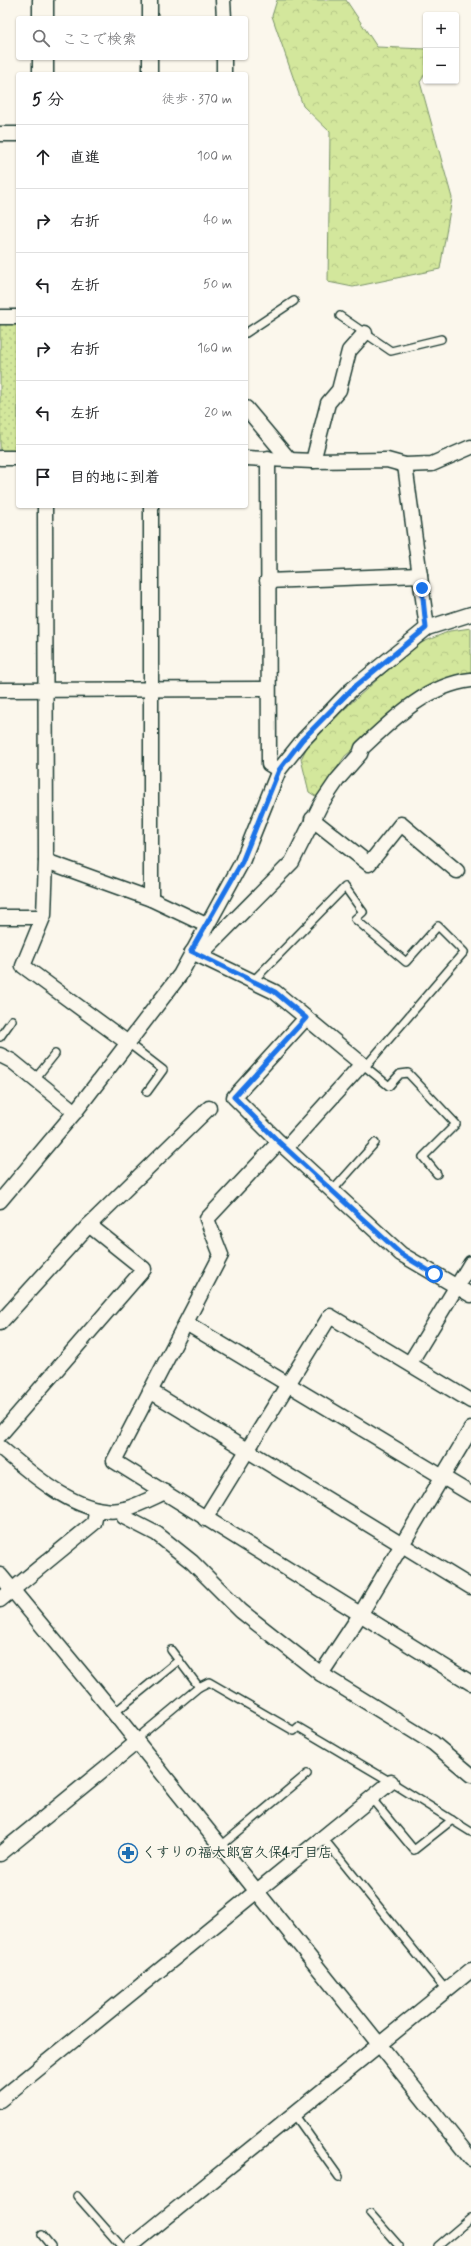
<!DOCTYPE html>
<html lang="ja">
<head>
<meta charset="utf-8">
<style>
	:root { --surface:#fff; --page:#f6f6f6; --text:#202124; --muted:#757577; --line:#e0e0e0 }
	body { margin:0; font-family:Mynerve,"Klee One",sans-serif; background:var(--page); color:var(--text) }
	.controls { position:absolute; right:12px; top:12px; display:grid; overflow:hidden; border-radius:4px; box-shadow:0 1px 3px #0004 }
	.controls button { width:36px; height:36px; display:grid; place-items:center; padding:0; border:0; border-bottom:1px solid var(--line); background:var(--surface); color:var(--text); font:20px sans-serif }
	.stop { position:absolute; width:12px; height:12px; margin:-9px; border:3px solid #1a73e8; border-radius:50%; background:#fff }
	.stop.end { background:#1a73e8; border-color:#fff; box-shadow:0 1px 4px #0008 }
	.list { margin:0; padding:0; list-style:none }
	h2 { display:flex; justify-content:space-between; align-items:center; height:52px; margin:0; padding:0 16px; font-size:17px }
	h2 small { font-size:13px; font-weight:400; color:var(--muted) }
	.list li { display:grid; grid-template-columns:26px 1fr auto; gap:12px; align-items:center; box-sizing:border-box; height:64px; padding:0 16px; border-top:1px solid var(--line) }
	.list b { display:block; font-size:15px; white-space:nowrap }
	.list em { font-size:13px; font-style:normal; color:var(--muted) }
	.icon { flex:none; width:22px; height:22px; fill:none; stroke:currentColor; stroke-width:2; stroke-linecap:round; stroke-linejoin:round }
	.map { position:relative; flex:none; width:471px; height:2246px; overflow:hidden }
	.search { position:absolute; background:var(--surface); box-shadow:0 1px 3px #0004; left:16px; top:16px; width:232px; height:44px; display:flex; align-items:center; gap:10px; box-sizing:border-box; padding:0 14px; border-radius:4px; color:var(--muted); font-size:15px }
	.panel { position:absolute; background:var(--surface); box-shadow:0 1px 3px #0004; left:16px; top:72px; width:232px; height:436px; border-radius:4px }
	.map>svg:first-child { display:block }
	.forest { fill:url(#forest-crowns); stroke:#799268 }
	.park { fill:url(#park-dots); stroke:#799268 }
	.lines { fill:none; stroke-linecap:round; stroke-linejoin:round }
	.lane-casing { stroke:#1f3d34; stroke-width:10 }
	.street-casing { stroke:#1f3d34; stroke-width:17 }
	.secondary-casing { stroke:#1f3d34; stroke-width:23 }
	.lane { stroke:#fbf7ec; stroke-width:7 }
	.street { stroke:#fbf7ec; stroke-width:14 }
	.secondary { stroke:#fbf7ec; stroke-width:20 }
	.route { stroke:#1a73e8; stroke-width:5 }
	.labels { text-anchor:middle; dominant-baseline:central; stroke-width:3; stroke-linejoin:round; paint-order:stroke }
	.poi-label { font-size:14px; font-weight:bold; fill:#1f3d34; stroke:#fbf7ec; text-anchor:start }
</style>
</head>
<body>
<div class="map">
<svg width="471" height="2246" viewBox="0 0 471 2246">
	<defs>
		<pattern id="forest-crowns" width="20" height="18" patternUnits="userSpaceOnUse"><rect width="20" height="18" fill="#d3e79c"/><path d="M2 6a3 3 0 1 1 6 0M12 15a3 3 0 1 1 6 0" fill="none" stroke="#b5c787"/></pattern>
		<pattern id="park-dots" width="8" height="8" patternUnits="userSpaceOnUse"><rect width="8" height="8" fill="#d3e79c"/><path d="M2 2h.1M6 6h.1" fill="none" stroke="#b5c787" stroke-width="1.8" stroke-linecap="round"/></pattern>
	</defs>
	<rect width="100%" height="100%" fill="#fbf7ec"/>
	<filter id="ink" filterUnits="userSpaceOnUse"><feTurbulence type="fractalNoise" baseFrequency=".025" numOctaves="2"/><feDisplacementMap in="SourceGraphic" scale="8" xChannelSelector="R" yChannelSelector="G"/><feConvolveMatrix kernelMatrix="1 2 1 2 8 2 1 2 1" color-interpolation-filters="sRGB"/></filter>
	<g filter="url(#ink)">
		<g class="forest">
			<path d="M277,0H346L377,47L426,49V73L420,82L452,198L440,269L353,287L328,282L330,132L303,106L272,16Z"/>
			<path d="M471,628V676L434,683L345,756L317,797L309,792L301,759L311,739L416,645L450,631Z"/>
		</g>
		<rect class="park" x="0" y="317" width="18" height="141"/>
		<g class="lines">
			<defs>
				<g id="lane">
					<path d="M340,316L391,351L441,339"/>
					<path d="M246,333L294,301"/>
					<path d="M253,981L345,887L363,912L355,919L406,962L438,926L464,952L365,1067"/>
					<path d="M0,1037L12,1020"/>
					<path d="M128,1043L163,1070L147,1092"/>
					<path d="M362,1064L389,1086L400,1074L408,1073L456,1124L423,1157L437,1174"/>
					<path d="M35,1079L55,1054"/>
					<path d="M333,1190L375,1143"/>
					<path d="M171,1650L199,1687"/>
					<path d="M114,1713L179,1660"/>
					<path d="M135,1740L199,1687L209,1682L294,1731L298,1727L391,1782L471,1832"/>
					<path d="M371,1798L414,1850L452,1820"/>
					<path d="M323,1838L446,1990"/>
					<path d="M221,1846L307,1774"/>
					<path d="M294,2114L339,2177"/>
					<path d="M77,2196L121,2246"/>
					<path d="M370,2213L399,2246"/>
					<path d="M42,2235L51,2246"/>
					<path d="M438,2246L471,2218"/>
				</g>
				<g id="street">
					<path d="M150,0V18"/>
					<path d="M223,0L224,18"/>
					<path d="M150,58V74"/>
					<path d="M224,58V74"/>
					<path d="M0,134H18"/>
					<path d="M0,317H18"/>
					<path d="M246,408L288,458"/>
					<path d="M0,458H18"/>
					<path d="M246,458L313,461L387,460L405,465L432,464L471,447"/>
					<path d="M268,458L269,764L279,770"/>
					<path d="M313,461L328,403L339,390L349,351L365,333"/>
					<path d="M405,465L427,628"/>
					<path d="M45,506L46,861L44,915L23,966L128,1043"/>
					<path d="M151,506V899"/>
					<path d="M267,581L420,575"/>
					<path d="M0,690L267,689"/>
					<path d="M312,819L369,864L401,824L457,871"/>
					<path d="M46,861L151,899L206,925"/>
					<path d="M0,917H43"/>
					<path d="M192,952L275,992L362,1064L286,1148"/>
					<path d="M200,955L292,862L321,804L338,779L360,754L362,748C393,719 427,685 471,680"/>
					<path d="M306,1018L234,1097L279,1142L401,1254L471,1295"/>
					<path d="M0,1055L12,1061L75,1112"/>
					<path d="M279,1142L207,1219L221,1255L114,1461L471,1683"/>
					<path d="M0,1201L75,1112L180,975L242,862L279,770L303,740L351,690L427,628L471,614"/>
					<path d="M0,1323L89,1225L209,1108"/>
					<path d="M186,1323L471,1494"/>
					<path d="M410,1363L471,1263"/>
					<path d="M150,1391L471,1587"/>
					<path d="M0,1435L144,1269L89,1225"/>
					<path d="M0,1447C30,1473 82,1520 125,1509C139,1505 152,1498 165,1492"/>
					<path d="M124,1509V1517L157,1534L192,1562L241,1611L321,1674L433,1743L471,1775"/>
					<path d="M205,1519L330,1316L471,1401"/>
					<path d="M0,1575L114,1713L471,2159"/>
					<path d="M0,1600L94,1523L97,1509"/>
					<path d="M321,1674L360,1615L471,1429"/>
					<path d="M0,1854L137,1742"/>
					<path d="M0,2100L391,1782"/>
					<path d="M131,2246L471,1970"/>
				</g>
				<g id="secondary">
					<path d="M43,0V18"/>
					<path d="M43,58V74"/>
				</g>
			</defs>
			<use href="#lane" class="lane-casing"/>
			<use href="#street" class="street-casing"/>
			<use href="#secondary" class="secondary-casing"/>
			<use href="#lane" class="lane"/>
			<use href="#street" class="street"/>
			<use href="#secondary" class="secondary"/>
		</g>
	</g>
	<g class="lines" filter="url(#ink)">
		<path class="route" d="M422,588L426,628L351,690L302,740L279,770L242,862L191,951L275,992L306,1018L234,1097L279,1142L401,1254L434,1274"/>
	</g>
	<defs>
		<symbol id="pharmacy-ring" viewBox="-11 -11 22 22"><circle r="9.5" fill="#fbf7ec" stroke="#1f6fb2" stroke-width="1.5"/><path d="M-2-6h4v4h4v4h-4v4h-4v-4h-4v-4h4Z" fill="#1f6fb2"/></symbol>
	</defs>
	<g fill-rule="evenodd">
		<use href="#pharmacy-ring" x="117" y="1842" width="22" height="22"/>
	</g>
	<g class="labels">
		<g class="poi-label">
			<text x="142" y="1853">くすりの福太郎宮久保4丁目店</text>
		</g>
	</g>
</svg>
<div class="controls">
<button>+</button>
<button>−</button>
</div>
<div class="stop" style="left:434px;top:1274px"></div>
<div class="stop end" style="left:422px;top:588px"></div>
<div class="search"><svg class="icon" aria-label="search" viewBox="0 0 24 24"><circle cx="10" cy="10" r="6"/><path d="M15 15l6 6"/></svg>ここで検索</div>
<section class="panel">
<h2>5 分<small>徒歩 · 370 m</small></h2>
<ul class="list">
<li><svg class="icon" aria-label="ahead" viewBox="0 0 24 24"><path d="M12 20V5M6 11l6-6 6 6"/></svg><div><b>直進</b></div><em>100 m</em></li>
<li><svg class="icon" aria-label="right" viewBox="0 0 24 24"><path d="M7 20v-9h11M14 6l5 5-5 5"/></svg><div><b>右折</b></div><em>40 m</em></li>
<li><svg class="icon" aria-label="left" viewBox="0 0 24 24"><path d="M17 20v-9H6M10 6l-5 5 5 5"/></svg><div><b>左折</b></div><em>50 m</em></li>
<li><svg class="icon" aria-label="right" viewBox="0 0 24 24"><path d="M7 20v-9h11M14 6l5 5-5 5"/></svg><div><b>右折</b></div><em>160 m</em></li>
<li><svg class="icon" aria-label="left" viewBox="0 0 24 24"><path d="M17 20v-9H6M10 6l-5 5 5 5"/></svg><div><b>左折</b></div><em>20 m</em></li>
<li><svg class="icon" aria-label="arrive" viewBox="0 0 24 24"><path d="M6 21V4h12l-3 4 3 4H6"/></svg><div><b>目的地に到着</b></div></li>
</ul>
</section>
</div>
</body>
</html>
